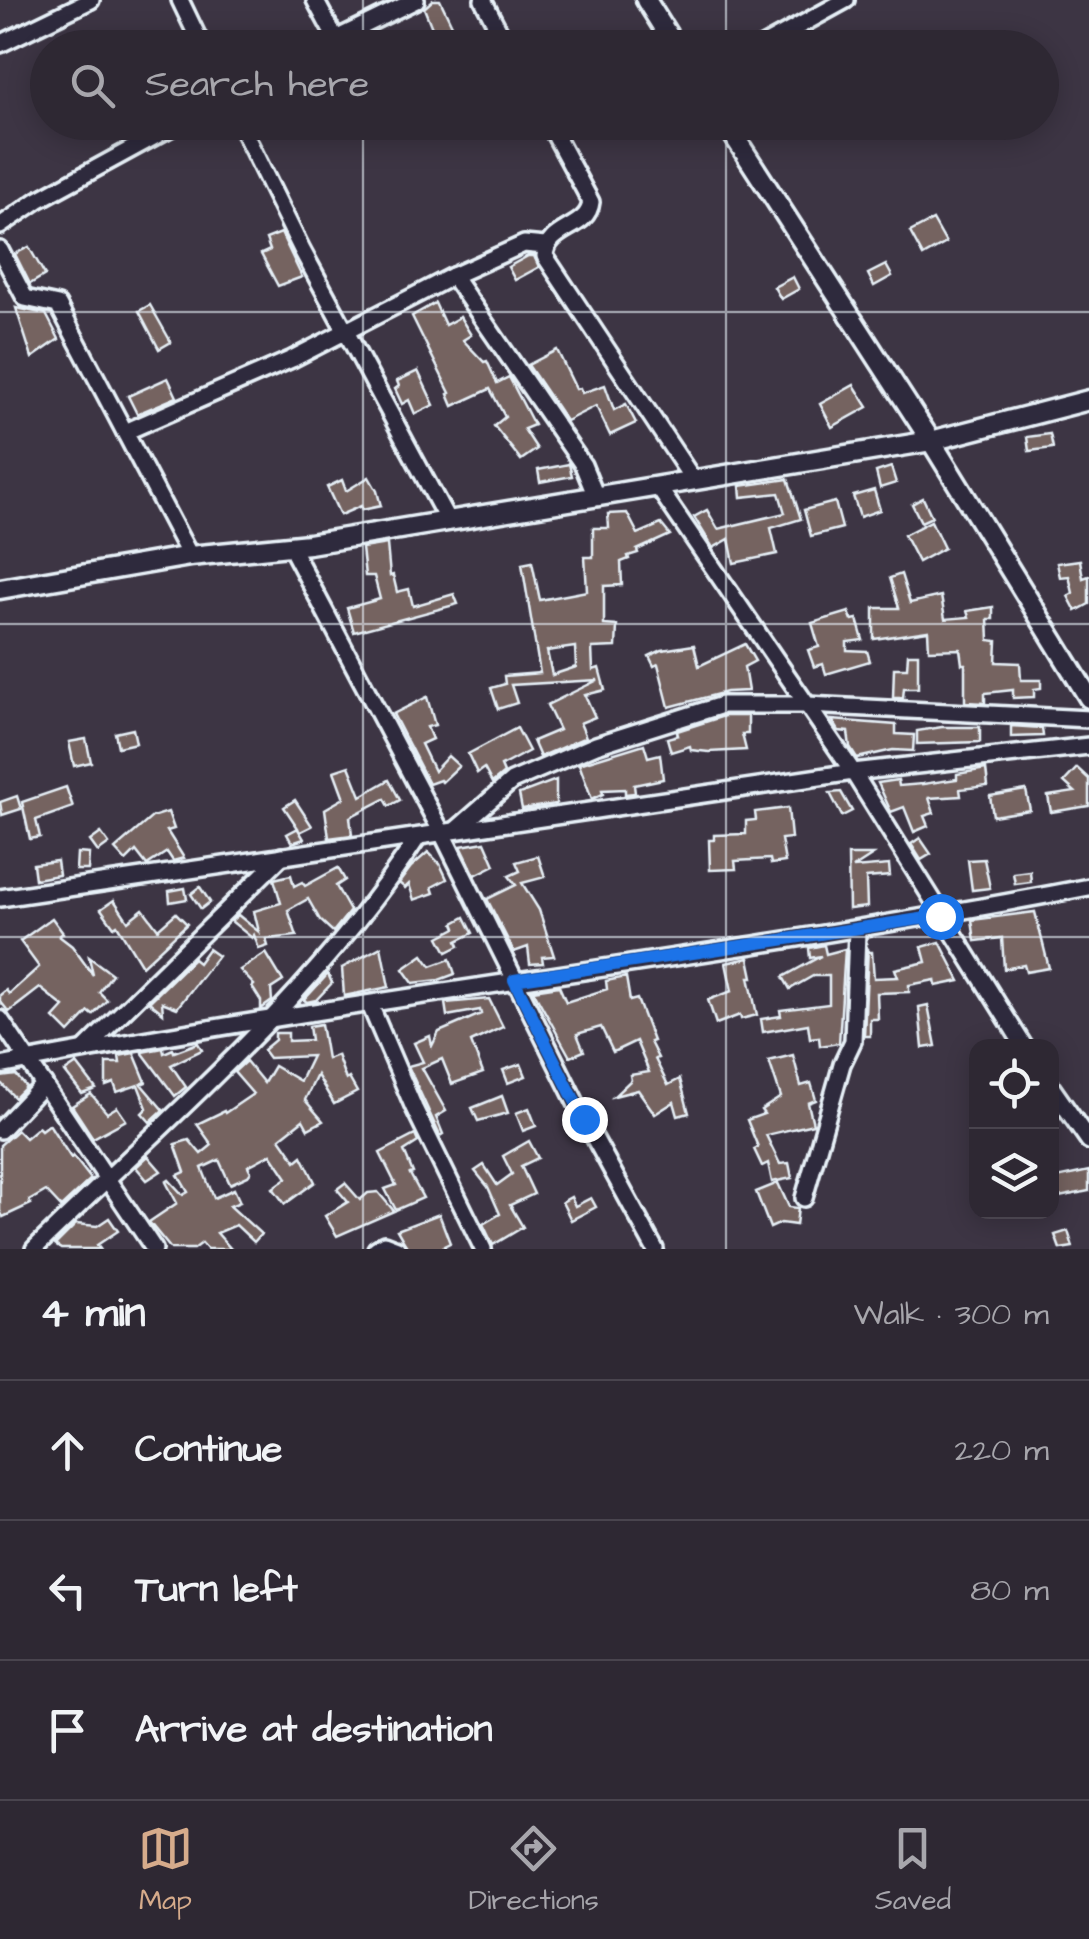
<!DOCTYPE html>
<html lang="en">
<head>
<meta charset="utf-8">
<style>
	:root { --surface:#2e2833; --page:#3a343f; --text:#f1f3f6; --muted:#a7a6ac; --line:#49444e; --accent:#d6ab8b }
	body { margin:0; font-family:"Architects Daughter",sans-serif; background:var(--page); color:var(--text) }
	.controls { position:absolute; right:30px; bottom:30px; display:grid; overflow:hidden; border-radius:20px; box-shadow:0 5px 25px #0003 }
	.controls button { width:90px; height:90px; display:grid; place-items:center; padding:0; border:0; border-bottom:2px solid var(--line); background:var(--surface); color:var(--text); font:50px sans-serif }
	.stop { position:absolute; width:30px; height:30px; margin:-22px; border:8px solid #1a73e8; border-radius:50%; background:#fff }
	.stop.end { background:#1a73e8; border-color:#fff; box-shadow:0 2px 10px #0008 }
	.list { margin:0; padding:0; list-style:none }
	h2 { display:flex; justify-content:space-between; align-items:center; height:130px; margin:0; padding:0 40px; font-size:42px }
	h2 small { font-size:32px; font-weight:400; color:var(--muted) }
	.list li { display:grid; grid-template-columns:65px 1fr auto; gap:30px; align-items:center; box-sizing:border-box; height:140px; padding:0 40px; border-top:2px solid var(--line) }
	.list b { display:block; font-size:38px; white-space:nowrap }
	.list em { font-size:32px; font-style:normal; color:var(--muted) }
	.icon { flex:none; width:55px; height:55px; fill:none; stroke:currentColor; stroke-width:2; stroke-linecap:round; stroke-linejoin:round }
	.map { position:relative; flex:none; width:1089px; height:1249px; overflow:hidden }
	.search { position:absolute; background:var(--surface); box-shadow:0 5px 25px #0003; left:30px; right:30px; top:30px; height:110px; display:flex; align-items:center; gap:25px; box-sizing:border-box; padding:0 35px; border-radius:55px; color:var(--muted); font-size:38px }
	.sheet { height:550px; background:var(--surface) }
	nav { display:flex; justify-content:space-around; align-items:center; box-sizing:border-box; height:140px; border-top:2px solid var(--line); background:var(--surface); font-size:28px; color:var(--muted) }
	nav a { display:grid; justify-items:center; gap:5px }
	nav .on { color:var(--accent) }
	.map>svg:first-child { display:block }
	.building { fill:#746361; stroke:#e8f1f8; stroke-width:2.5; fill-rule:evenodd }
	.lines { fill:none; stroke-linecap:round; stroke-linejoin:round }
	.minor-casing { stroke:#e8f1f8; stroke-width:22 }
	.tertiary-casing { stroke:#e8f1f8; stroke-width:25 }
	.minor { stroke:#2f2a3d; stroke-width:15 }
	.tertiary { stroke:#2f2a3d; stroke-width:18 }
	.route { stroke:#1a73e8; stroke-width:12 }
	.grid { fill:none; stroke:#e8f1f8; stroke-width:2.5; stroke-opacity:0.55 }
</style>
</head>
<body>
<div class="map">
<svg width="1089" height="1249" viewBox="0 0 1089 1249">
	<rect width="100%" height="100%" fill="#3d3544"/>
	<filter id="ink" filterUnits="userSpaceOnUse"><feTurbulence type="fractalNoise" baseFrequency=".01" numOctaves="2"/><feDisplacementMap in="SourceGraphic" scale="20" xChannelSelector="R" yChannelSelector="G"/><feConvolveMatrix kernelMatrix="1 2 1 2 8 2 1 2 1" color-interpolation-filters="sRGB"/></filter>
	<g filter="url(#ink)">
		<g class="building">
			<path d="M433,0H440L463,48H440L424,8Z"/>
			<path d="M933,220L946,243L923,256L910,232Z"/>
			<path d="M281,233L302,277L278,286L261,254L270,250L266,239Z"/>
			<path d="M29,247L45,275L30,284L15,254Z"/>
			<path d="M528,256H534L539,267L515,280L508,267Z"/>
			<path d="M886,265L892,276L874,286L868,274Z"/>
			<path d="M793,277L799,289L781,299L774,287Z"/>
			<path d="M435,303L445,325L460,317L471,335L463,340L484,362L487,361L497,383L509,377L534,425L524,429L537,449L521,460L494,426L505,417L490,389L453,406L448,394L450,393L412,316Z"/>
			<path d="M150,305L171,342L159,349L139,311Z"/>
			<path d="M16,308L46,314L59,339L32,358Z"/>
			<path d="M557,350L576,389L580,388L582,393L605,385L614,410L626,404L636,423L610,435L596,406L566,421L528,365Z"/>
			<path d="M418,371L434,405L415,414L409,400L402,404L395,389L399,386L397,381Z"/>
			<path d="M168,378L177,397L137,414L128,396Z"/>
			<path d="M854,385L868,407L832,427L820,404Z"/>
			<path d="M1050,434L1053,448L1029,451L1027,437Z"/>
			<path d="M569,464L572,476L540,482L538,470Z"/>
			<path d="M891,467L896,483L880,488L876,472Z"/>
			<path d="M369,477L377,491L381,506L362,510L361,506L340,515L327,487L342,480L346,491Z"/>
			<path d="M788,479L801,519L771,528L777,554L734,563L729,539L713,548L694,517L707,510L718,529L785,513L779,493L741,497L740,486Z"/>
			<path d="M874,490L880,510L860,517L853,496Z"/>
			<path d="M923,498L932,517L921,522L912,504Z"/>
			<path d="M835,502L842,528L811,536L804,510Z"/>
			<path d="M627,513L638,534L661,524L670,535L637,550L638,553L628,556L629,559L621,562L622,585L604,586V625L617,626L616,647L592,648L593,670L599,668L605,690L585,695L595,717L580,723L586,737L540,757L533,741L559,730L547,705L598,680L511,685L517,703L498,709L491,688L505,684L504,676L540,673L522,564L532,562L540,600L587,591L585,557H593V528H609L608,514ZM575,647L576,667L552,675L547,651Z"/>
			<path d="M931,521L944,548L918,562L904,535Z"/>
			<path d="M387,544L390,576L393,575L397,592L409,589L413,606L454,594L458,604L354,632L347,608L380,599L374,576H365L362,548Z"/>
			<path d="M1080,560L1083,578L1089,576V604L1076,611L1068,596L1073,593L1069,576L1060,577L1057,563Z"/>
			<path d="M901,574L910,603L941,596L945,619L969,617L967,611L993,607V619H988L989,640L997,641L996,662L1020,663L1021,680H1041V688L1034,689V697L1013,698V690L985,693V703L965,702V664H962L960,649L929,650L928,631L874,639V608H899L890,578Z"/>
			<path d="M849,612L852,620L857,619L863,640L847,642V650L867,651L870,661L826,674L823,664L814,667L808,650L819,647L812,623Z"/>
			<path d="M745,644L755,661L744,667L748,691L726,692L669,707L658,664L654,666L649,656L662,650L694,645L699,666Z"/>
			<path d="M908,654H918V688H904L903,698H893L894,668H907Z"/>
			<path d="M427,697L435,725L427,727L432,739L421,744L434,771L448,756L459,766L442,782L440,780L429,784L393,714Z"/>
			<path d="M724,716H748V734H742L746,750L709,752L691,750L690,746L671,752L667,738L678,735L677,731Z"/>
			<path d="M832,720L896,725V734L914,735L913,751L893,750L857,758L850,747L848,732L839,731Z"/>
			<path d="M1011,726L1042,728L1043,736L1011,737Z"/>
			<path d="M942,727H980V742L917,744V731Z"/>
			<path d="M517,728L529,751L501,766L504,773L492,783L484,768L477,773L468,754Z"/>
			<path d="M133,729L136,743L118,747L115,733Z"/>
			<path d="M86,739L91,762L74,766L69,742Z"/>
			<path d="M644,744L648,757L660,754L663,779L634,785L635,793L625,794V789L602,790L603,794L592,799L579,764Z"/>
			<path d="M349,766L361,796L389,780L400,800L389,806L385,799L350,817L352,835L329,838L325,809L344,798L334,771Z"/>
			<path d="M1077,768L1089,779V806L1051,812L1048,796L1075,792L1064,782Z"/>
			<path d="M986,769L988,786L960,789L961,796L929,798L934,813L924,816L928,826L914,832L904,807L891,812L878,783L898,780L899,786L923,784L957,779V774Z"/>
			<path d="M556,780V804L522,809L519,794Z"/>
			<path d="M66,787L73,807L36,820L40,837L30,839L22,802Z"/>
			<path d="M1026,790L1030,810L993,816L990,796Z"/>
			<path d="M841,792L852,811L842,816L830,793Z"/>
			<path d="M17,796L21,809L2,815L0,802Z"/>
			<path d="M295,800L312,826L300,832L298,829L304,839L292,843L287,834L298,828L284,807Z"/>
			<path d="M788,808L791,838L781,839L785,862L771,864L770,859L735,861L736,869L710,870L709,840H714V835L746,834V821L756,820L755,812Z"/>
			<path d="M168,812L174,829L167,831L184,858L173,861L167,852L147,865L136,851L126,861L115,849L152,817Z"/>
			<path d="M101,833L109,844L98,852L90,841Z"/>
			<path d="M920,838L931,854L921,860L911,844Z"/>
			<path d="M485,842L495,865L475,875L461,846Z"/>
			<path d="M428,852L440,864L447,879L432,887L434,893L414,900L409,884L405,888L399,883L411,867Z"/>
			<path d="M77,853L89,854L88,870H76Z"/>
			<path d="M848,855H873L853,868L889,865L890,876L866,878L867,907L849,909Z"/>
			<path d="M538,856L545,877L522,883L539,910L554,956L542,957L543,963L530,964L528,947L514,952L487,899L516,885L509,876L520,871L516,862Z"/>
			<path d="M984,859L990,888L972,890L968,860Z"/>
			<path d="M57,861L59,875L35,879L33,864Z"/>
			<path d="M338,868L345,880L336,886L350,911L333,932L320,920L308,899L288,910L297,936L266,939L268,946L259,949L254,935L252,938L231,921L238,915L259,932L254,911L281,903L274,879L291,875L294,886L302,882L305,886Z"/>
			<path d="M1030,871L1031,882L1015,884L1013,873Z"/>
			<path d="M200,887L210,902L201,909L191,894Z"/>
			<path d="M185,888L187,899L170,902L169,891Z"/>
			<path d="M114,900L128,921L143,909L158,929L176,913L187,924L142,966L117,925L114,927L101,909Z"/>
			<path d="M1035,912L1049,968L1026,972L1024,965L1004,969L1002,938L975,941L972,920Z"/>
			<path d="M465,917L473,933L457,941L459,946L447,952L439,937L456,928L454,923Z"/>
			<path d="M52,918L63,933L59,936L72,946L93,975L89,957L112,974L99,992L107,1000L93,1015L89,1012L69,1033L54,1018L64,1007L40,988L9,1012L0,1001V995L6,990L9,994L39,967L20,941Z"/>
			<path d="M940,942L960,981L936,986L935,980L909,985V992L877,993L878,1019H870V1036H864L868,948V952H872L874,978L898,977L895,969L926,962L922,947Z"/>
			<path d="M824,945L826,954L845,949L839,1043L820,1046L819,1037L810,1038L808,1024L763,1032L761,1019L781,1016L780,1010L829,1004V976H813L790,989L783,977L821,956L810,958L809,948Z"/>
			<path d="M381,947L389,987L344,996L342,968Z"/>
			<path d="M208,949L218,956L177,1008L162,1002L163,1013L149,1002L193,959L198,963Z"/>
			<path d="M266,953L283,981L271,989L272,1001L261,1009V1001L252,987L254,985L240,970Z"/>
			<path d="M423,955L431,966L450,959L455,974L439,980L413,983L403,969Z"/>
			<path d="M749,958L753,977H749L757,1015L741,1019L740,1015L716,1024L708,1000L732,991L726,963Z"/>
			<path d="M328,974L332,983L316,1000L307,1002L304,1000Z"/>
			<path d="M626,977L630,1001L637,999L653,1041L650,1042L658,1058L655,1059L668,1085L680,1079L689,1113L678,1116L674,1102L655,1114L638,1090L614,1096L631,1080L630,1075L649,1072L636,1041L613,1052L601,1027L577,1034L584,1051L570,1057L533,990L559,986L566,1002L607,989L606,981Z"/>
			<path d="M489,999L503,1027L471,1042L483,1073L452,1084L442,1059L422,1068L446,1111L436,1117L443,1134L440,1136L408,1066L423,1062L414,1043L430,1036L432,1046L439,1032L481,1014L480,1010L447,1016L445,1003Z"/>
			<path d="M928,1005L936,1046L923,1048L919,1007Z"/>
			<path d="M321,1024L327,1059L337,1055L346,1080L349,1078L357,1092L334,1104L317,1075L305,1100L323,1121L308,1129L303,1120L280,1138L296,1161L302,1156L315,1182L285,1204L273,1188L287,1178L271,1154L248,1166L251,1172L248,1176L230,1184L219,1160L202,1168L214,1198L234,1189L240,1202L230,1206L261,1234L254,1242L236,1225L217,1233L231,1249H207L202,1243L194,1249H171L149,1222L177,1203L166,1182L169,1180L183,1195L188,1192L178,1175L185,1172L175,1144L189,1140L201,1154L212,1145L197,1124L224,1111L225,1113L253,1094L234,1072L246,1061L264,1083L274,1066L300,1081L312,1056L269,1058L263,1050L275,1040V1033H288V1041L311,1040L309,1026Z"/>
			<path d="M198,1043L202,1050L171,1065L186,1087L175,1096L142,1052L163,1048L164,1053L173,1049L174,1052Z"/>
			<path d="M134,1053L146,1082L141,1084L163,1110L150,1122L142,1113L147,1108L138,1085L117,1092L114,1083L106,1086V1063H120L119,1056Z"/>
			<path d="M793,1055L801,1086L811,1083L816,1100L808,1103L813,1124L766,1135L780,1164L789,1163L792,1178L772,1182L768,1163L762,1166L754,1149L758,1147L747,1120L764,1114L761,1110L781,1097L769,1061Z"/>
			<path d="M77,1064L96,1089L82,1094L65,1072Z"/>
			<path d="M521,1064L526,1076L508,1083L503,1070Z"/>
			<path d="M16,1075L26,1087L15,1098L0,1082V1077Z"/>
			<path d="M91,1094L107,1113L117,1107L126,1120L93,1138L72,1106Z"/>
			<path d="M502,1096L508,1113L478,1121L472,1108Z"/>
			<path d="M529,1108L536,1126L523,1131L516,1113Z"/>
			<path d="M49,1124L71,1158L73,1156L91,1179L61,1207L46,1191L29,1201L31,1204L3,1217L0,1211V1145L17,1130L25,1138L38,1127L41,1130Z"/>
			<path d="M415,1135L418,1142L404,1151L413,1173L410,1174L423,1198L396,1210L385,1189L396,1185L380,1153Z"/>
			<path d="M529,1141L538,1158L521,1166L534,1194L510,1205L523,1227L493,1245L483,1224L500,1214L488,1187L475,1171L484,1165L497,1185L512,1174L503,1156Z"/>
			<path d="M148,1156L161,1171L147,1180L136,1167Z"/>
			<path d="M1089,1171V1191L1054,1198L1052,1179Z"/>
			<path d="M345,1183L360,1200L368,1193L378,1192L394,1211L337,1236L325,1216L348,1202L337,1189Z"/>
			<path d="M778,1183L789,1207L798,1208L796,1225L781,1223L770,1228L756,1192Z"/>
			<path d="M571,1197L575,1206L591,1198L596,1207L571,1220L562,1202Z"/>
			<path d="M439,1214L450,1243L444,1246L446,1249H408L397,1230Z"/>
			<path d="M109,1218L118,1231L97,1245L100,1249H61L55,1245L76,1224L97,1226Z"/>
			<path d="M1068,1231L1073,1247L1060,1249L1055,1235Z"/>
		</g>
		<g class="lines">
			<defs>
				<g id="minor">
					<path d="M180,0L203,48"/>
					<path d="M315,0L336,39L416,0"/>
					<path d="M483,0L508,48"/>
					<path d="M0,44L91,0"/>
					<path d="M759,48L846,0"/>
					<path d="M239,122L302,250L448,521"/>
					<path d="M548,122L591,202C588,230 547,226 545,256L694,481"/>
					<path d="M0,226L38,200L181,122"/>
					<path d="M0,250L25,298L58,305L190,556"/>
					<path d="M453,276L583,465L596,497"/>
					<path d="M125,432L292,359L453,276L524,244L545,246"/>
					<path d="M658,487L853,772L1024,1046"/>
					<path d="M291,547L442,833L584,1119L655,1249"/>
					<path d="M456,830L512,781L596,745L722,705H807L1089,719"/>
					<path d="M0,898L853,772L1089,746"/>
					<path d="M370,1005L414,1108L483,1249"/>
					<path d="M0,1019L154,1249"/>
					<path d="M85,1049L282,856"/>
					<path d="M0,1066C361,997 728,957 1089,887"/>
					<path d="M1052,1088L1089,1141"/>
					<path d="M0,1130L44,1084"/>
					<path d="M804,1198L842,1064L853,1041L857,931"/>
					<path d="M34,1249C168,1118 315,995 418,837"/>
					<path d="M376,1249L384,1244L397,1249"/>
				</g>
				<g id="tertiary">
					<path d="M646,0L676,48"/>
					<path d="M725,122L931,441L1089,698"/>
					<path d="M0,589L190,556L309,544L931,441L1089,400"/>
				</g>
			</defs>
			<use href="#minor" class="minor-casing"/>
			<use href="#tertiary" class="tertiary-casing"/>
			<use href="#minor" class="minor"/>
			<use href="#tertiary" class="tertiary"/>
		</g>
	</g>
	<g class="lines" filter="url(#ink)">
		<path class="route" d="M584,1119L514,980L940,916"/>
	</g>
	<path class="grid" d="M363,0V48M726,0V48M363,122V1249M726,122V1249M0,312H1089M0,624H1089M0,937H1089"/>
</svg>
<div class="controls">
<button><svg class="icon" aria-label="locate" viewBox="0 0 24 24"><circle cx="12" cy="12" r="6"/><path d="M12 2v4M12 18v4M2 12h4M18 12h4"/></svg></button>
<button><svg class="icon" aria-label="layers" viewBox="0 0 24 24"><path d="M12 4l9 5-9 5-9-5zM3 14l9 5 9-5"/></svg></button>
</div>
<div class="stop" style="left:940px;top:916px"></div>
<div class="stop end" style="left:584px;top:1119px"></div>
<div class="search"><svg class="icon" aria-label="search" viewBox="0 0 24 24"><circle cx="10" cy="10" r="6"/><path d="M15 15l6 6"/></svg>Search here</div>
</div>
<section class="sheet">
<h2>4 min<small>Walk · 300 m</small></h2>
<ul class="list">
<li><svg class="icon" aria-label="ahead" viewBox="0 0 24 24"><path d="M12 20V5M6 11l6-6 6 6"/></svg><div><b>Continue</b></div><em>220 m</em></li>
<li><svg class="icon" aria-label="left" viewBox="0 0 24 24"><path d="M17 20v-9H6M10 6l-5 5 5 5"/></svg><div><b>Turn left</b></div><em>80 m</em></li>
<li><svg class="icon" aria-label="arrive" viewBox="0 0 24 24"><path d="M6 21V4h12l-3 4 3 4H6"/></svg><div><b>Arrive at destination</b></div></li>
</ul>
</section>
<nav>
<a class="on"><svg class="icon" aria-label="map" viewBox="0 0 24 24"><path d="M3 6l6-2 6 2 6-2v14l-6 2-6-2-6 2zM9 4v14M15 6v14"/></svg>Map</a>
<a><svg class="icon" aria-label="directions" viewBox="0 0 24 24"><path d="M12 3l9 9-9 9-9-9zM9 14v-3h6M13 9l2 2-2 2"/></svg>Directions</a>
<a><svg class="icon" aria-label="saved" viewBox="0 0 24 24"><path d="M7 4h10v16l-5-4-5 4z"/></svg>Saved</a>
</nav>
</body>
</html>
